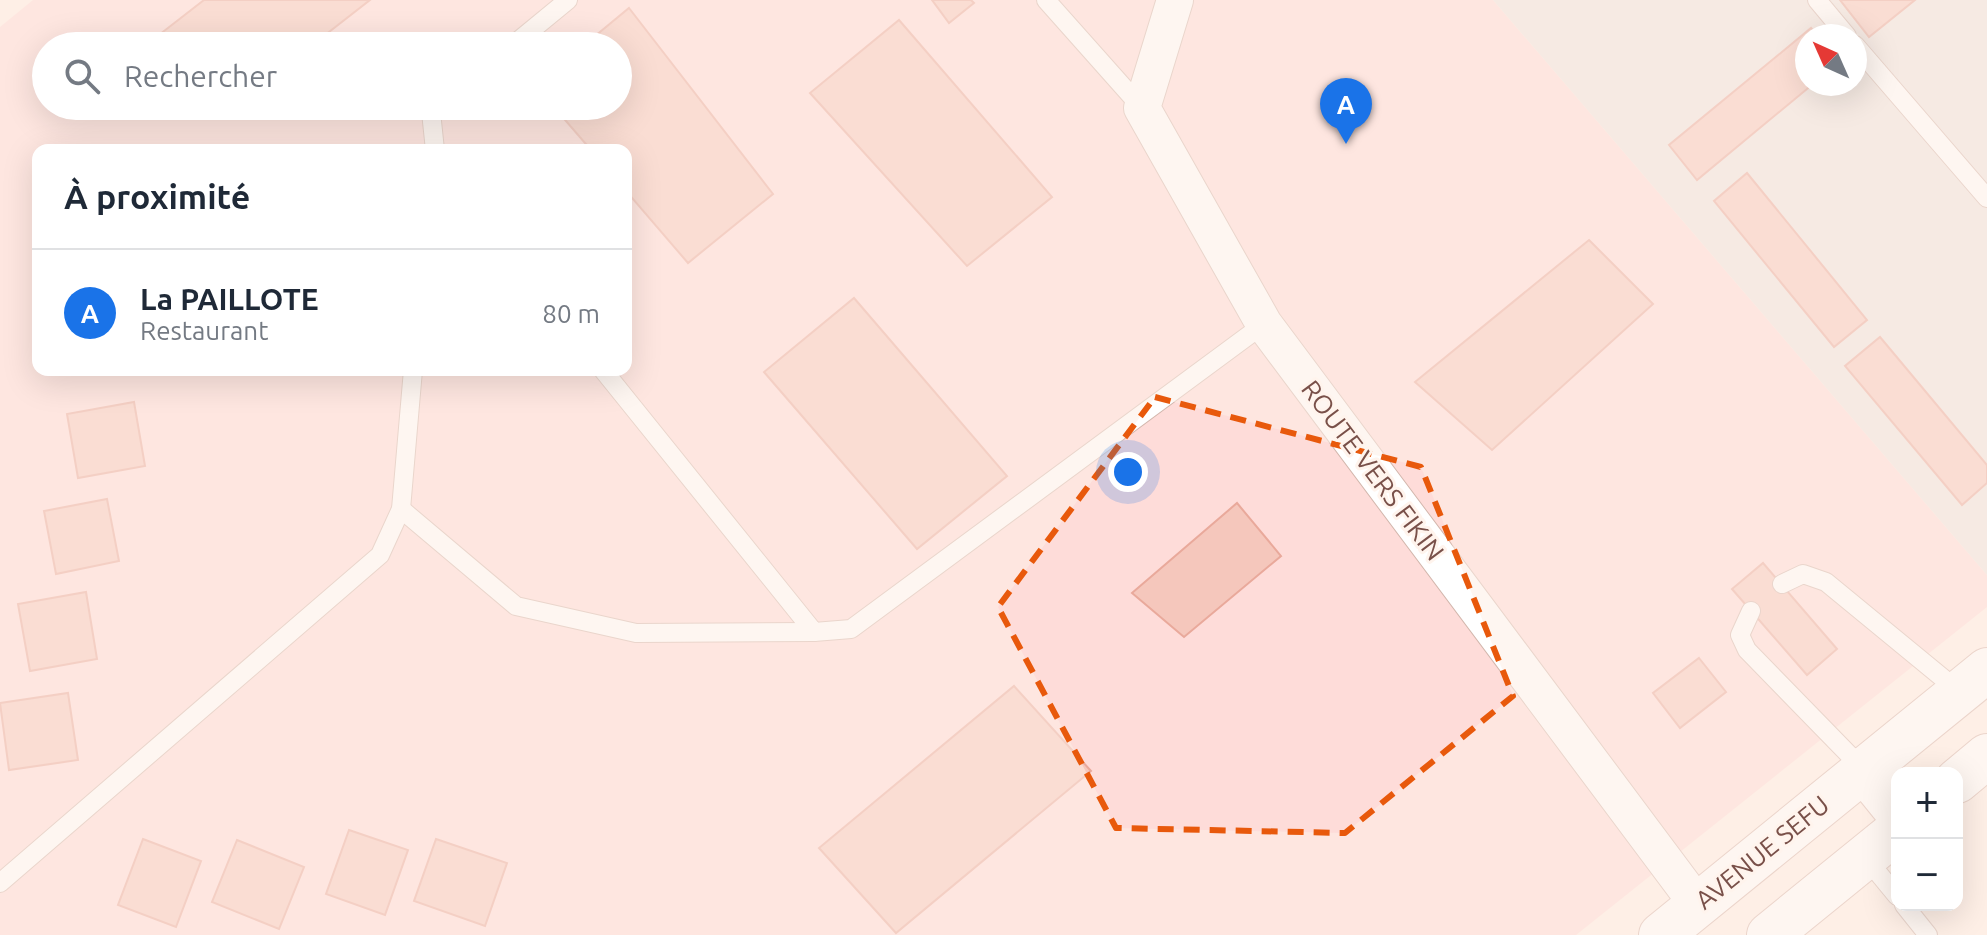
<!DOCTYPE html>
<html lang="fr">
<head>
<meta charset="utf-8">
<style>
	:root { --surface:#fff; --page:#f2f2f3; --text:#1f2937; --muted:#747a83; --line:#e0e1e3; --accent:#1a73e8 }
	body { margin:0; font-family:Ubuntu,sans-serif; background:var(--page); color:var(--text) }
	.controls { position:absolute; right:24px; bottom:24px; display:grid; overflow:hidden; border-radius:16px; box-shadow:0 8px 32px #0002 }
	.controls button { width:72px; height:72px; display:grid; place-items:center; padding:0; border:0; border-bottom:2px solid var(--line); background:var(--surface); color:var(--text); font:40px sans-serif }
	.compass { position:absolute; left:1795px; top:24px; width:72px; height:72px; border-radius:50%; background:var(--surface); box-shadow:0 8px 32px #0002; rotate:315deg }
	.you { position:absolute; left:1128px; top:472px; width:28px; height:28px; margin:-20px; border:6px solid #fff; border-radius:50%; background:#1a73e8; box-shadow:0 0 0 12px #1a73e833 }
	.badge { display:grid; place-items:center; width:52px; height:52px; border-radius:50%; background:var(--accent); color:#fff; font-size:26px; font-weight:700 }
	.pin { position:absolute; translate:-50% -66px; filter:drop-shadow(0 2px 4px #0008) }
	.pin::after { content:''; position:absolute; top:42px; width:28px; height:24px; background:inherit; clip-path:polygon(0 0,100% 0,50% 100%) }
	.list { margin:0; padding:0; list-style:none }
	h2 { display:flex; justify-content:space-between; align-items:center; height:104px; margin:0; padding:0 32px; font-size:34px }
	h2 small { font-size:26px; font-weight:400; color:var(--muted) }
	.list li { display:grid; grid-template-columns:52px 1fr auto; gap:24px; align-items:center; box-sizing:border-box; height:128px; padding:0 32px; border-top:2px solid var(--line) }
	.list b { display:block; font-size:30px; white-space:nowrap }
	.list p { margin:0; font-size:26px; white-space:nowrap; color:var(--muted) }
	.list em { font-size:26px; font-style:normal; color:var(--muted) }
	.icon { flex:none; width:44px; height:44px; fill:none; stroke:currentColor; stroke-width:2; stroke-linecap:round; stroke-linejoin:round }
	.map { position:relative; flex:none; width:1987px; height:935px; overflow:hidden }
	.search { position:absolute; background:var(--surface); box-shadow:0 8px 32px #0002; left:32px; top:32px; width:600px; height:88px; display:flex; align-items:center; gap:20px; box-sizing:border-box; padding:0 28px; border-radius:44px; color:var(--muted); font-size:30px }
	.panel { position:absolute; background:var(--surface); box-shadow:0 8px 32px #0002; left:32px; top:144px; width:600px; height:232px; border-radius:16px }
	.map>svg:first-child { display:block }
	.commercial { fill:#fedcd9; fill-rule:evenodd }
	.industrial { fill:#eee4e0; fill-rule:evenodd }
	.building { fill:#f5c7bc; stroke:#e9a99b; stroke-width:2 }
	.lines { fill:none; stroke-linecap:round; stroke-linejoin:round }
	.lane-casing { stroke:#d3b7ad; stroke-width:20 }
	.street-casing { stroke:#d3b7ad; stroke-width:38 }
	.secondary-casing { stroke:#d6b5ab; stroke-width:46 }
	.lane { stroke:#fff; stroke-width:18 }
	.street { stroke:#fff; stroke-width:36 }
	.secondary { stroke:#fff; stroke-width:44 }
	.marked { fill:none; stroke:#e8590c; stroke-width:6; stroke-dasharray:16 10; stroke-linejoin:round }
	.labels { text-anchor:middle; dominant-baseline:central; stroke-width:6; stroke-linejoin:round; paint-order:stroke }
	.street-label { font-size:26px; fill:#795049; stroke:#fff4ed }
</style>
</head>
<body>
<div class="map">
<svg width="1987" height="935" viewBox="0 0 1987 935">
	<rect width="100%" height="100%" fill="#feefe6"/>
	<path class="commercial" d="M33,0H1493L1987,575V607L1576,935H0V27ZM46,46H618V106H46ZM38,150H626V370H38Z"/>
	<path class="industrial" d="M1493,0H1987V575ZM1807,36H1855V84H1807Z"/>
	<g class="building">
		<path d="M204,0H370L311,46H163L155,38Z"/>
		<path d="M932,0H971L974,3L949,23Z"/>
		<path d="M1840,0H1915L1869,37Z"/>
		<path d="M629,8L773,194L688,263L626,191V150H591L553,106H618V46H583Z"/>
		<path d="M899,20L1052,197L967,266L810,93Z"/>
		<path d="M1811,28L1818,36H1807V84H1813L1697,180L1669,145Z"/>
		<path d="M1747,173L1867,320L1834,347L1714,201Z"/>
		<path d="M1589,240L1653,304L1492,450L1415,382Z"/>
		<path d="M854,298L1007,476L917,549L764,372Z"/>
		<path d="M1880,337L1987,465V483L1962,505L1845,366Z"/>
		<path d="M134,402L145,466L78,478L67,414Z"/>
		<path d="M107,499L119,561L56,574L44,511Z"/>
		<path d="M1237,503L1281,556L1184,637L1132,593Z"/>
		<path d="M1763,563L1837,649L1807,675L1732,589Z"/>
		<path d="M86,592L97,659L30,671L18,604Z"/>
		<path d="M1699,658L1726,692L1680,728L1653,693Z"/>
		<path d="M1014,686L1091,771L896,933L819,848Z"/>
		<path d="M68,693L78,760L9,770L0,703Z"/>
		<path d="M349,830L408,850L385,915L326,894Z"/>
		<path d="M143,839L201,861L176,927L118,905Z"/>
		<path d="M436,839L507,863L485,926L414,901Z"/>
		<path d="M237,840L304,867L279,929L212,902Z"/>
	</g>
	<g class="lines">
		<defs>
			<g id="lane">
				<path d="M1046,0L1142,108"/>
				<path d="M1817,0L1847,36"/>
				<path d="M1855,45L1987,198"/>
				<path d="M512,46L568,0"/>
				<path d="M435,150L431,112L439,106"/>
				<path d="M603,370L814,632L851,629L1264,324"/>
				<path d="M401,509L516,606L636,633L814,632"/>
				<path d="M1782,584L1803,574L1826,582L1961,693"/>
				<path d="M1751,611L1740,635L1747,650L1863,769"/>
				<path d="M1865,857L1897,896"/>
				<path d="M0,883L380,555L401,509L413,370"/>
				<path d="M1904,905L1928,935"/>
			</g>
			<path id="street" d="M1175,0L1142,108L1264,324L1698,905"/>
			<g id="secondary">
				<path d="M1863,769L1897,811"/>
				<path d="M1957,781L1987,756"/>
				<path d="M1661,935L1987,670"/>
				<path d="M1769,935L1897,831"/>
			</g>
		</defs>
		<use href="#lane" class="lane-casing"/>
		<use href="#street" class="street-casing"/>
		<use href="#secondary" class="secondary-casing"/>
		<use href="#lane" class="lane"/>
		<use href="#street" class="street"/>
		<use href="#secondary" class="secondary"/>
	</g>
	<path d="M0 0H1987V935H0ZM1155,397L1421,467L1513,696L1345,833L1116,828L998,607Z" fill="#feefe6" fill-opacity=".55" fill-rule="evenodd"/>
	<path class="marked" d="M1155,397L1421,467L1513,696L1345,833L1116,828L998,607Z"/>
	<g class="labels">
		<g class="street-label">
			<text transform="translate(1373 470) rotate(53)">ROUTE VERS FIKIN</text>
			<text transform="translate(1762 852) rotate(-39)">AVENUE SEFU</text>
		</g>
	</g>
</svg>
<div class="controls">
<button>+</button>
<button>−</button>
</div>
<svg class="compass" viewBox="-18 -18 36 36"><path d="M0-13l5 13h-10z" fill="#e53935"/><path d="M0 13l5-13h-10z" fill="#747a83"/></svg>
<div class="you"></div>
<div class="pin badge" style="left:1346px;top:144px">A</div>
<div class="search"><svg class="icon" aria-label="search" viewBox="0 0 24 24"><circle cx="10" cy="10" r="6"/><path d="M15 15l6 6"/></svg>Rechercher</div>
<section class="panel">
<h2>À proximité<small></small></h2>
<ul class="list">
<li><span class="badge">A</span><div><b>La PAILLOTE</b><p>Restaurant</p></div><em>80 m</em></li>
</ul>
</section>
</div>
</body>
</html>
